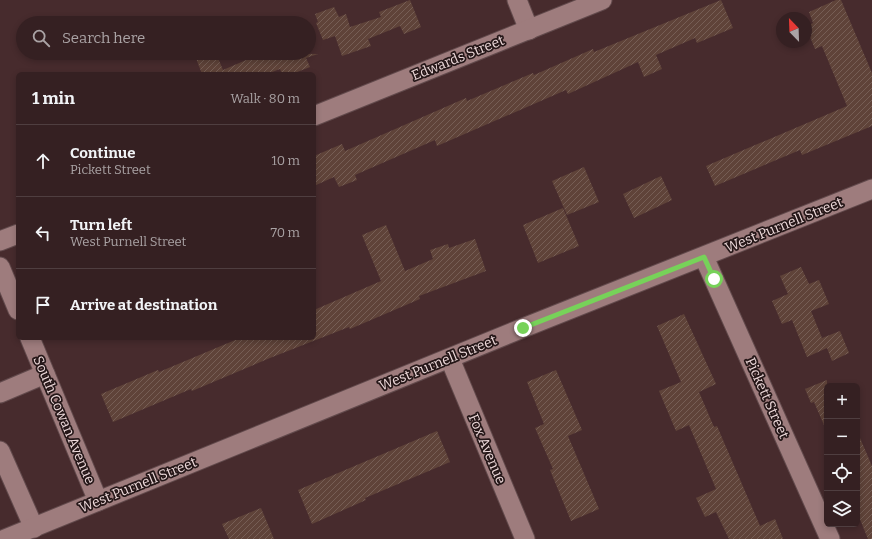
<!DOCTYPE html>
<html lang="en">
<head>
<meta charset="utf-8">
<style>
	:root { --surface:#352022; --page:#402d2f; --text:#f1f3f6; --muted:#aaa3a5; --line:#4f3e40 }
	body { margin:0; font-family:Bitter,serif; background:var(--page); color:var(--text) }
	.controls { position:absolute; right:12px; bottom:12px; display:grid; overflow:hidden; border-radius:6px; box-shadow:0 2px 6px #0003 }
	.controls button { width:36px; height:36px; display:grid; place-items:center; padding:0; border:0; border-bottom:1px solid var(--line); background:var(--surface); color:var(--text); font:20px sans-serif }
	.compass { position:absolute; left:776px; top:12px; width:36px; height:36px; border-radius:50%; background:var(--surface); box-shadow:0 2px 6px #0003; rotate:337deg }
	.stop { position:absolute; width:12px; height:12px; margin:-9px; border:3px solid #77d259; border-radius:50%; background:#fff }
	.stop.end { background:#77d259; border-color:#fff; box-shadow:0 1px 4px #0008 }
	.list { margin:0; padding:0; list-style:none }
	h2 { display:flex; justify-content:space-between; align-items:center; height:52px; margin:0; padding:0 16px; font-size:17px }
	h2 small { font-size:13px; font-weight:400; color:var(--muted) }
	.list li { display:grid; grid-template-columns:26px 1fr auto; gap:12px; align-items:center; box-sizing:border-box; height:72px; padding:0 16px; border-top:1px solid var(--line) }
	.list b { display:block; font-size:15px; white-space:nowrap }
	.list p { margin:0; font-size:13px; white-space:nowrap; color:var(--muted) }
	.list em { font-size:13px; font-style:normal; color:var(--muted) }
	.icon { flex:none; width:22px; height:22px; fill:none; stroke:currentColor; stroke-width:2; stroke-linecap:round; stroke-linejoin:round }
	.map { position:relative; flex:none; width:872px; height:539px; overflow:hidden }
	.search { position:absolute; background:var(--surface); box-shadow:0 2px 6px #0003; left:16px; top:16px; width:300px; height:44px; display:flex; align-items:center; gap:10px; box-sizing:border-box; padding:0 14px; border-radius:22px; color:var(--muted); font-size:15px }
	.panel { position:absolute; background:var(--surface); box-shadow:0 2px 6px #0003; left:16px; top:72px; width:300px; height:268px; border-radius:6px }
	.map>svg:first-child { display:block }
	.building { fill:url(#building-hatch) }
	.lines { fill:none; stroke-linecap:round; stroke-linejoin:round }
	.minor-casing { stroke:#624a4c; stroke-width:21 }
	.minor { stroke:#9e7c7d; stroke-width:19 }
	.route { stroke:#77d259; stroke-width:5 }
	.labels { text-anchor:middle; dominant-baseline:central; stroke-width:3.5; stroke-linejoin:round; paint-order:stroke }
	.street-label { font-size:14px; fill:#eedadb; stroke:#251718 }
</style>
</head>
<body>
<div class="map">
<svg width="872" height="539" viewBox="0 0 872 539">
	<defs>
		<pattern id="building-hatch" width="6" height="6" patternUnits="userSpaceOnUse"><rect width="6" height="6" fill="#5f4339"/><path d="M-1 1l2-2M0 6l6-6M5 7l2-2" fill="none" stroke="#765e55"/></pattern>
	</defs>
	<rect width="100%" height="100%" fill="#472b2d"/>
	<g class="building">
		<path d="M410,0L421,27L404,34L400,26L368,39L371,46L342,56L335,36L323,40L316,23L318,22L315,14L334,7L339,17L346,14L350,27L381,17L379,12Z"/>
		<path d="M721,0L733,28L697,43L695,38L656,55L662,69L644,77L638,62L568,94L566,90L437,146L435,140L355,175L357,180L339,187L334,177L314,186V156L342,144L345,151L466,98L467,101L533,73L534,75L593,49L594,52Z"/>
		<path d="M836,0H841L872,73V126L802,155L800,150L715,186L706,166L847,106L822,46L815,49L806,27L813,23L809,12Z"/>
		<path d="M194,53H216L223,70L253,57L251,53L318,54L306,58L310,67L292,74H282L280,69L267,74H202Z"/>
		<path d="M584,167L599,202L567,215L552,181Z"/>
		<path d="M661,176L672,200L634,218L623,194Z"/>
		<path d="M563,208L579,246L538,263L523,225Z"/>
		<path d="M386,225L405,271L433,259L430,250L448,244L449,248L475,239L486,271L419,296L420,299L350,329L349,327L270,358L192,391L191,389L113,422L101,394L158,370L159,372L240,338H314V310L381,281L362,235Z"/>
		<path d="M801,267L809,284L819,280L829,304L811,311L822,338L840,331L849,353L832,361L827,348L807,357L792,320L782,324L772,301L788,294L780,276Z"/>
		<path d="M684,314L716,384L699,392L714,427L717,426L760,526L775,519L783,539H729L716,512L705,517L696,498L716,489L689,425L676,431L659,391L681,382L657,326Z"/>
		<path d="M556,370L582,430L568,436L599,509L571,521L550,470L553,469L535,428L544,424L527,382Z"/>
		<path d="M827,380V432L814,402L811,403L805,389Z"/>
		<path d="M437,431L450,462L365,498L366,500L312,524L298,490Z"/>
		<path d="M857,431L872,466V539H868L857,512Z"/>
		<path d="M261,508L274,539H229L222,524Z"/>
	</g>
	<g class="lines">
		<defs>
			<g id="minor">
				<path d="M517,0L529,30"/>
				<path d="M314,116L602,0"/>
				<path d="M0,241L18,234"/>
				<path d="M704,257L830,539"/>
				<path d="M0,267L18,310"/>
				<path d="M30,338L98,501"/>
				<path d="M450,359L525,539"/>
				<path d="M0,393L45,374"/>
				<path d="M0,451L34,528"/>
				<path d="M5,539L523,328L872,189"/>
			</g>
		</defs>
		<use href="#minor" class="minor-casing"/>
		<use href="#minor" class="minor"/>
	</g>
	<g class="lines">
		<path class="route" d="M523,328L704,257L714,279"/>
	</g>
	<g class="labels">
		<g class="street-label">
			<text transform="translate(458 58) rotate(-22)">Edwards Street</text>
			<text transform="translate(784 225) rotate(-22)">West Purnell Street</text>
			<text transform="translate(438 363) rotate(-22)">West Purnell Street</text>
			<text transform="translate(767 398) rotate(66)">Pickett Street</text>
			<text transform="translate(64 420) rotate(67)">South Cowan Avenue</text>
			<text transform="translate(487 449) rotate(67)">Fox Avenue</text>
			<text transform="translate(138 485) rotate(-22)">West Purnell Street</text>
		</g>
	</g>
</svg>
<div class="controls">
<button>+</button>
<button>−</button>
<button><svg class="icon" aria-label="locate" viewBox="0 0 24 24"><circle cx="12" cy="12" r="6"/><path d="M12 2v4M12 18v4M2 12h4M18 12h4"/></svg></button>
<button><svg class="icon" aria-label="layers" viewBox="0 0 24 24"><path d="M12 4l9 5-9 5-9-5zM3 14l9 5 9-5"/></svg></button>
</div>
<svg class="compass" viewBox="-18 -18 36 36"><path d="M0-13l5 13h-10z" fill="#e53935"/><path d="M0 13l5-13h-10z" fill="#aaa3a5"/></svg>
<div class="stop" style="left:714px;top:279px"></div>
<div class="stop end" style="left:523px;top:328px"></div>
<div class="search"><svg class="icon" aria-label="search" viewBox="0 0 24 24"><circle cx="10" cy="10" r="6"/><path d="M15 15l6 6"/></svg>Search here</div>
<section class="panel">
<h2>1 min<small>Walk · 80 m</small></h2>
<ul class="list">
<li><svg class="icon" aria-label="ahead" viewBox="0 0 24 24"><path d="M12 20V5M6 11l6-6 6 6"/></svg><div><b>Continue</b><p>Pickett Street</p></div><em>10 m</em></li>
<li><svg class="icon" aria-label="left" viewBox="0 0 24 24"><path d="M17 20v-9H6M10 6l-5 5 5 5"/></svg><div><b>Turn left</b><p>West Purnell Street</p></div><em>70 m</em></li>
<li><svg class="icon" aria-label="arrive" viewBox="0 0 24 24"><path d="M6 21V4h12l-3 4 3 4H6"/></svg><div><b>Arrive at destination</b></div></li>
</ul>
</section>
</div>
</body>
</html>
